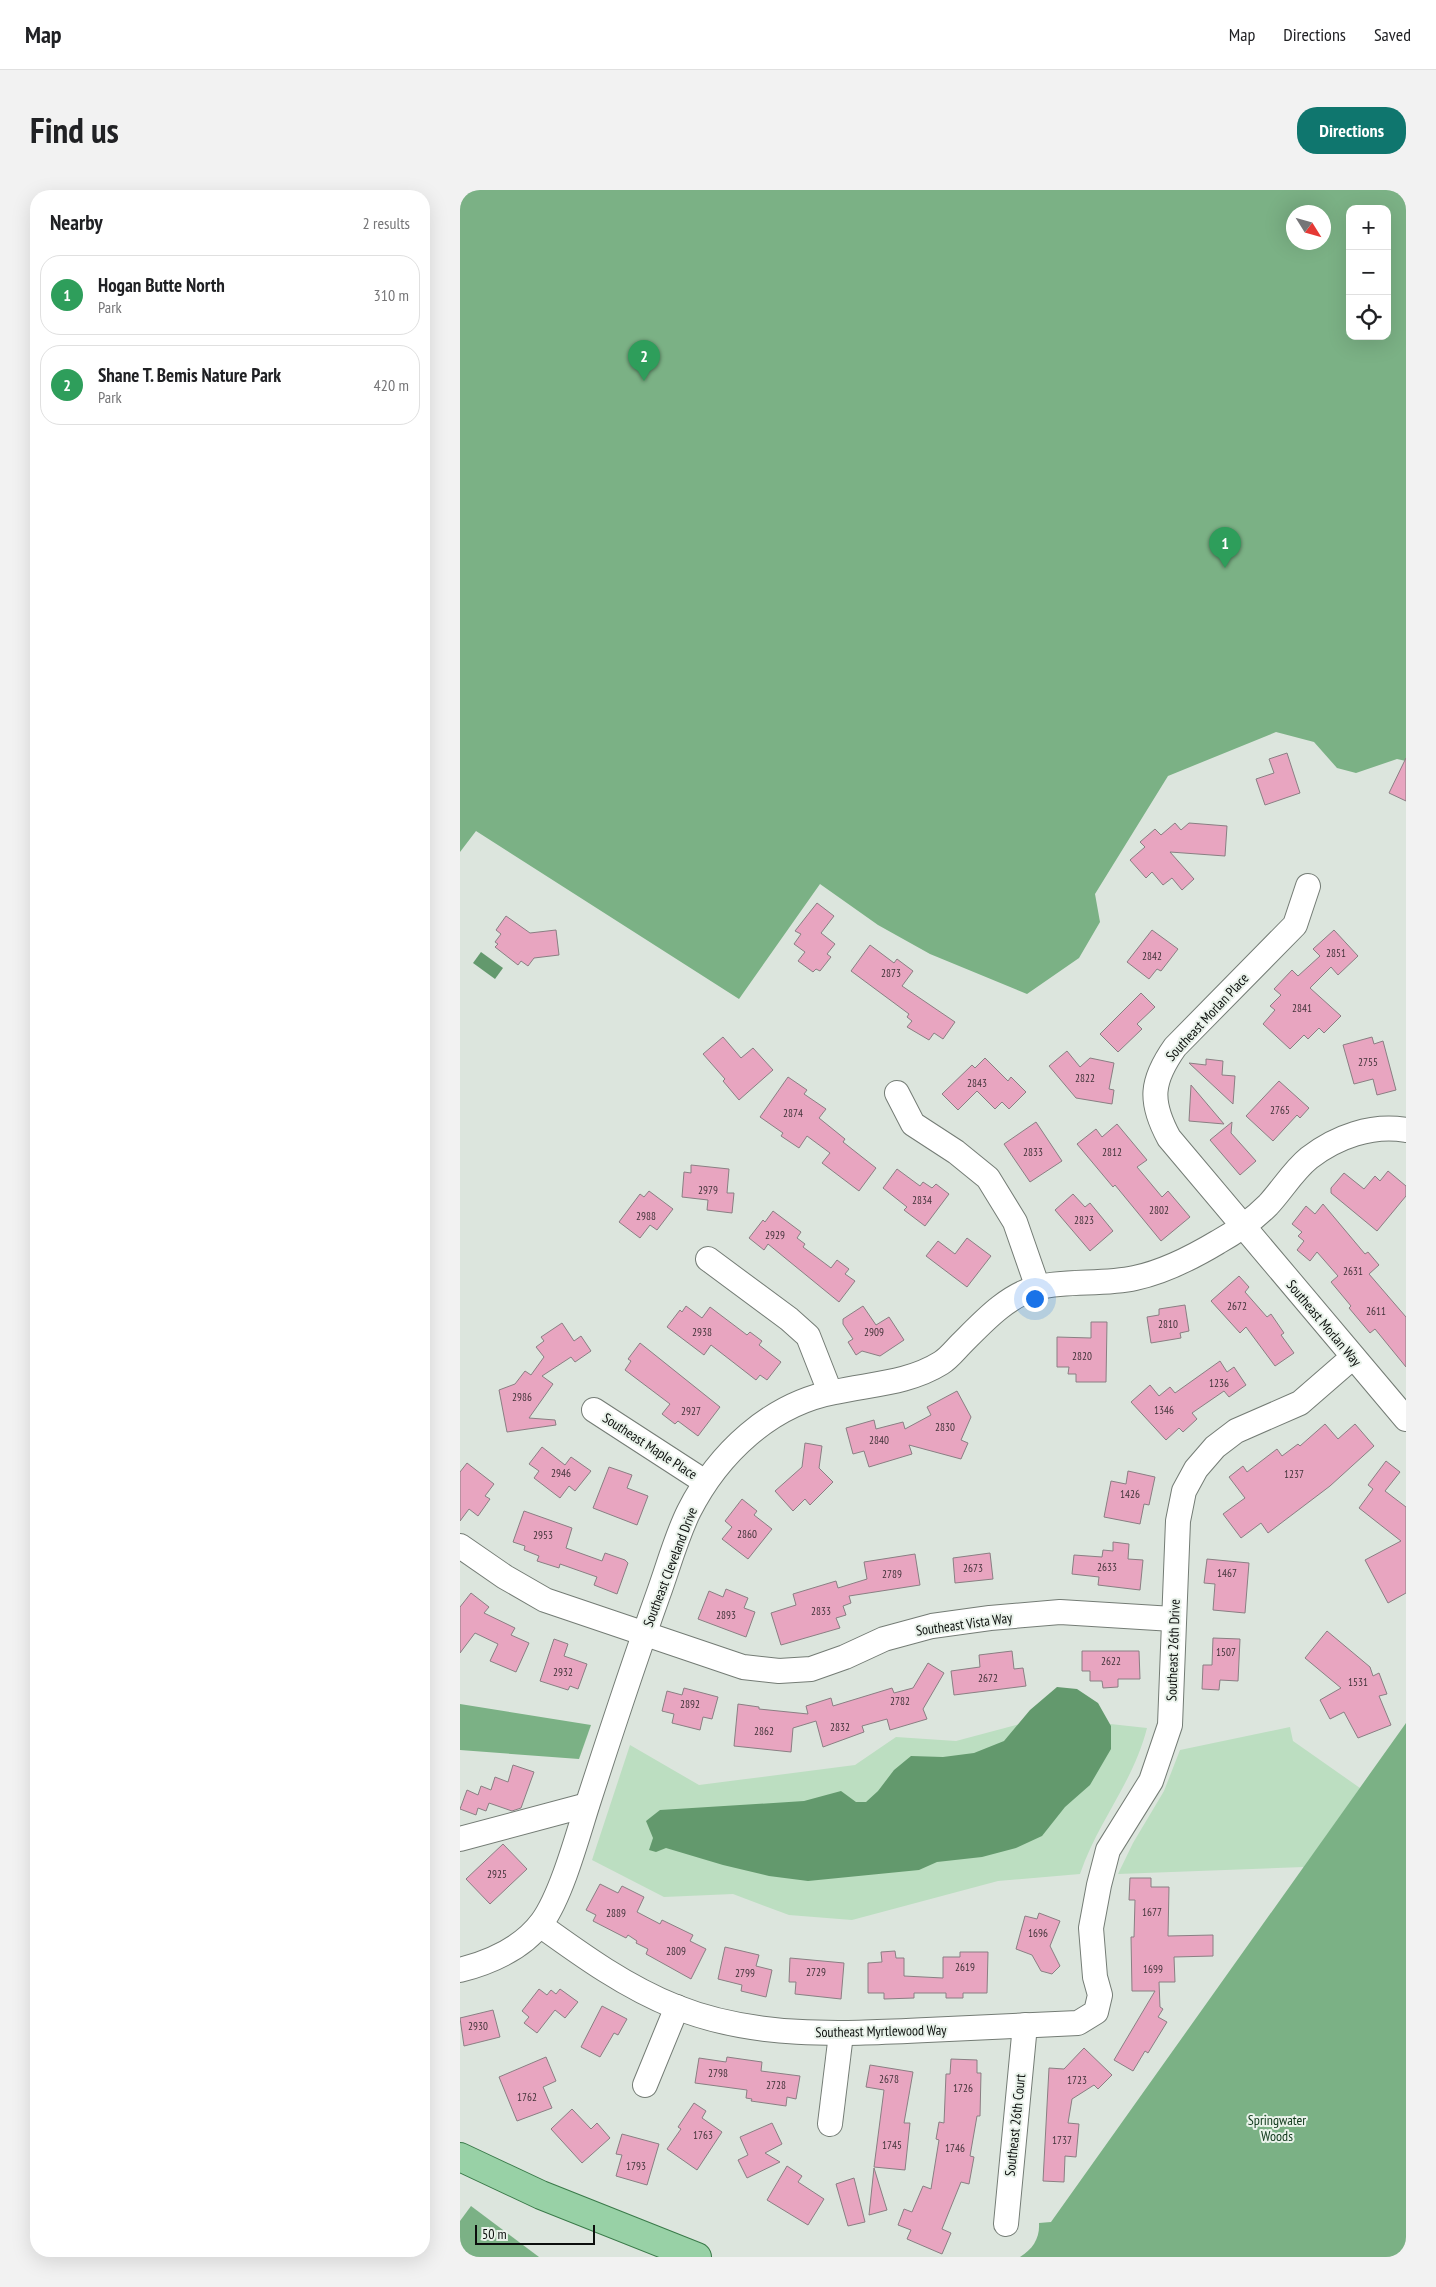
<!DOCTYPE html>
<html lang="en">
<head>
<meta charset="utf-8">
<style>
	:root { --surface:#fff; --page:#f2f2f2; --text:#202124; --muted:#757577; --line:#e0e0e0; --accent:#0f766e }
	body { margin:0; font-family:"PT Sans Narrow",sans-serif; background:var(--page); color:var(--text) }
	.controls { position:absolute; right:15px; top:15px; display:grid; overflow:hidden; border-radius:10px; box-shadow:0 5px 20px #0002 }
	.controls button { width:45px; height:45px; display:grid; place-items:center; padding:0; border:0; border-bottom:1px solid var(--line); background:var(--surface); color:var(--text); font:25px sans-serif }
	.compass { position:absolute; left:826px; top:15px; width:45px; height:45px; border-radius:50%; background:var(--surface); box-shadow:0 5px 20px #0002; rotate:127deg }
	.scale { position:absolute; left:15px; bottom:12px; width:120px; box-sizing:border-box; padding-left:5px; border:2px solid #0c0f0d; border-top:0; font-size:14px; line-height:18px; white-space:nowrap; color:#0c0f0d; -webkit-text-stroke:4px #e9f2ea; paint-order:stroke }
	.you { position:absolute; left:574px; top:1108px; width:18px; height:18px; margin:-12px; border:4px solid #fff; border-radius:50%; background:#1a73e8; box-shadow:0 0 0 8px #1a73e833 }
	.badge { display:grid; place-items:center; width:32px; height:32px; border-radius:50%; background:var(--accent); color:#fff; font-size:16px; font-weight:700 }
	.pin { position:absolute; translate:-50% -41px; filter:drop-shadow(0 1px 2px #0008) }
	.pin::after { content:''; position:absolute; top:26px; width:18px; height:15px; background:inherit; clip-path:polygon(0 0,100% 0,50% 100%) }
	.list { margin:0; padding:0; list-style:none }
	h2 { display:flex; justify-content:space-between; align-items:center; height:65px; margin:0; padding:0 20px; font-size:21px }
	h2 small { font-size:16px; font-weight:400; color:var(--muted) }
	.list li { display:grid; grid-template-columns:32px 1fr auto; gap:15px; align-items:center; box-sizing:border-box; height:80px; margin:0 10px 10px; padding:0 10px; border:1px solid var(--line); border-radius:20px }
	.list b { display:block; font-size:19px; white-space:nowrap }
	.list p { margin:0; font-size:16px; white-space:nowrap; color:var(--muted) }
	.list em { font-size:16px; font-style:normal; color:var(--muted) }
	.icon { flex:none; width:28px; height:28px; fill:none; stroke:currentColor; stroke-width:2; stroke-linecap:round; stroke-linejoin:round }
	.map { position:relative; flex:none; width:946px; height:2067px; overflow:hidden; border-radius:20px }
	header { display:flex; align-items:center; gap:30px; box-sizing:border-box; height:70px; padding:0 25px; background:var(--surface); border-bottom:1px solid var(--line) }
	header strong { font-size:24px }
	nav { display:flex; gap:28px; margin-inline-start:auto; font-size:18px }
	.intro { display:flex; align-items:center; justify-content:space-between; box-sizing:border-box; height:120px; padding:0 30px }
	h1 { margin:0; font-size:35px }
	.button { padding:12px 22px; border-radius:20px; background:var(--accent); color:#fff; font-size:18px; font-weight:700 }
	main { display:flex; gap:30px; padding:0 30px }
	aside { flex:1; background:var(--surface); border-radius:20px; box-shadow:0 5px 20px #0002 }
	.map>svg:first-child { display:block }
	.green { fill:#bcdec1 }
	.forest { fill:#7bb185; fill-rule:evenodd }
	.water { fill:#63996d }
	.building { fill:#e8a5c0; stroke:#8a7f83 }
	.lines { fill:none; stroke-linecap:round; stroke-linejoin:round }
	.minor-casing { stroke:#747c75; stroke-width:26 }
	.major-casing { stroke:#3a7a49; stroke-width:30 }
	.minor { stroke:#fff; stroke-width:24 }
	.major { stroke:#98d1a6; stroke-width:28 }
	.labels { text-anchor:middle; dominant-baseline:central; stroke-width:4; stroke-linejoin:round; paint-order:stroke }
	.number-label { font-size:11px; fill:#43343a }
	.street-label { font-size:14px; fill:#0c0f0d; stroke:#e9f2ea }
	.park-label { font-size:14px; fill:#0f381a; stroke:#e9f2ea }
</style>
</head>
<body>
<header>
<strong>Map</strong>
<nav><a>Map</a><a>Directions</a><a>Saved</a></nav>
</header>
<div class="intro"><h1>Find us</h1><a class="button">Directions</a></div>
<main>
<aside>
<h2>Nearby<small>2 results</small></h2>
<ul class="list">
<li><span class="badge" style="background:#2e9e5b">1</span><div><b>Hogan Butte North</b><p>Park</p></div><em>310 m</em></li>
<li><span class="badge" style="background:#2e9e5b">2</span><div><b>Shane T. Bemis Nature Park</b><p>Park</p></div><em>420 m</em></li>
</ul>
</aside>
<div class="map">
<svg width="946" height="2067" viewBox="0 0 946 2067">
	<rect width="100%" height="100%" fill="#dce5dd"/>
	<g class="green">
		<path d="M586,1527L687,1538C673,1593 638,1631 620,1684L538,1691L392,1730L329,1725L273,1704L204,1707L132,1670L170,1555L239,1595L395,1575L436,1547L496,1551Z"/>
		<path d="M830,1537L833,1551L900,1598L844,1677L658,1684L673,1653L704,1601L720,1560Z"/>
	</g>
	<g class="forest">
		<path d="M0,0H946V571L937,569L896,583L877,578L854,552L816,542L708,586L635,704L640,732L619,768L567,804L470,764L418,735L360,694L279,809L16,641L0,662ZM890,19H927V146H890ZM834,22H864V52H834Z"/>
		<path d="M0,1514L131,1535L119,1569L0,1560Z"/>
		<path d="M946,1533V2067H560C573,2059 580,2048 579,2033L591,2032Z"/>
		<path d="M11,2016L79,2067H0V2031Z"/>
	</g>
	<g class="water">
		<path d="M21,762L43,778L35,789L13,773Z"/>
		<path d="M597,1497L617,1499L638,1513L651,1536V1559L630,1595L605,1617L582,1646L556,1658L522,1667L477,1672L459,1680L348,1691L309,1686L263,1675L206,1658L196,1662L189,1660L193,1648L186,1631L200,1620L344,1611L381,1601L396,1612H406L418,1601L434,1580L451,1566L483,1567L514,1563L544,1551L570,1520Z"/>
	</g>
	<g class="building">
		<path d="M827,563L840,603L805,615L796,589L814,583L809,569Z"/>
		<path d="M946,568V611L929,603Z"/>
		<path d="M715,633L721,640L729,633L767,636L765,666L710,662L734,689L722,700L712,688L703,695L692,682L686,688L670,670L685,657L680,652L695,639L701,645Z"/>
		<path d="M357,713L374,726L361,743L375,754L367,764L371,767L360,781L356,779L353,782L338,771L345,762L334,754L341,744L335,741Z"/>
		<path d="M46,726L70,743L96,740L99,765L74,768L68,776L61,771L58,775L35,757L38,754L35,752L41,744L36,740Z"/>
		<path d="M692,740L718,759L701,781L697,779L689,789L667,772Z"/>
		<path d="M874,740L898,766L878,785L871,777L850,798L881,826L864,843L859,838L848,849L844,845L830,859L803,834L815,820L810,816L821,805L814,799L832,780L838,786L860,766L853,759Z"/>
		<path d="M410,755L434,773L437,769L453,781L442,796L495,832L483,849L474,843L469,850L447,837L452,831L447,827L449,824L391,781Z"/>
		<path d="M681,803L695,817L677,834L682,839L658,862L640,844Z"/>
		<path d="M263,847L281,868L293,858L313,880L279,910L263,891L265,889L243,864Z"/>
		<path d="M912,847L914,854L923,851L936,900L917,905L913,889L894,894L883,855Z"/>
		<path d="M607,861L620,877L630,868L654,873L649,899L654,900L652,914L616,908L589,876Z"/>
		<path d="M525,868L548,891L551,887L566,902L549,919L542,912L535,919L517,901L498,920L482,904L512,875L515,878Z"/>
		<path d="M746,869L763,871L762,885L775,886L773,914L729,873L746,875Z"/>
		<path d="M328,887L347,900L344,904L366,919L359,928L385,949L383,952L416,978L399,1001L362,973L370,963L347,946L339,958L321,946L323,943L300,927Z"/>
		<path d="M819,891L849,918L840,928L837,925L813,951L786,926Z"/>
		<path d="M731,895L764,934L729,931Z"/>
		<path d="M576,932L602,971L570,992L544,954Z"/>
		<path d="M772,932L771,943L796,971L780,985L750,950Z"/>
		<path d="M657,934L687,970L677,977L702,1007L708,1001L730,1027L701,1051L655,995L653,997L617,954L636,939L642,947Z"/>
		<path d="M231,975L269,979L267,1003H274L272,1023L247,1020L248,1010L222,1007L224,982L231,983Z"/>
		<path d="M437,979L460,996L463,992L472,998L476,994L489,1004L465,1036L444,1020L447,1017L423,998Z"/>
		<path d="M928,981L946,996V1006L917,1041L871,1003V998L884,983L904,999L915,986L920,991Z"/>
		<path d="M189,1001L213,1019L197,1040L190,1035L180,1048L159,1032L180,1004L184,1007Z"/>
		<path d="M613,1004L625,1017L630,1013L653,1041L630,1061L595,1020Z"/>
		<path d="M863,1014L905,1064L908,1062L919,1075L909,1084L946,1127V1177L915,1139L910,1143L889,1118L891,1116L871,1092L878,1086L857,1062L850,1071L837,1060L844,1051L838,1046L842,1042L832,1034L846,1016L855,1024Z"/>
		<path d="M313,1021L341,1042L337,1048L345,1054L343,1057L371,1078L377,1070L389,1079L385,1084L395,1091L379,1112L308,1054L304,1060L289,1048L303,1030L305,1032Z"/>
		<path d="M507,1048L531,1066L507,1097L466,1066L478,1051L495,1064Z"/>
		<path d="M779,1086L789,1097L785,1102L807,1127L811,1124L824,1143L821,1145L834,1163L815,1176L786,1137L780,1143L751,1111Z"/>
		<path d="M725,1115L729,1141L720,1143L721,1148L691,1153L687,1127L699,1125V1119Z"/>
		<path d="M226,1116L242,1128L250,1117L287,1145L290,1142L302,1151L299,1155L321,1172L307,1190L300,1185L296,1190L251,1155L244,1165L207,1137L220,1120L222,1122Z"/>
		<path d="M403,1116L416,1135L429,1127L444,1150L420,1166L402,1161L396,1165L388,1152L393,1149L383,1134V1129Z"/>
		<path d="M631,1132H647L646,1192H616V1184H608L609,1177H597V1147L631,1148Z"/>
		<path d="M102,1133L114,1151L121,1146L131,1161L115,1172L111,1167L82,1186L93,1194L69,1228L95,1230L96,1235L47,1242L39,1200L55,1194L65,1181L71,1185L84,1167L76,1157L84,1151L81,1147Z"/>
		<path d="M180,1153L260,1217L238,1246L218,1231L215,1234L202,1224L210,1214L165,1180L171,1171L168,1169Z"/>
		<path d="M760,1171L767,1182L774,1177L786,1195L769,1207L764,1201L732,1223L737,1229L723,1242L719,1238L706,1250L671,1212L690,1195L699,1206L710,1197L715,1203Z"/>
		<path d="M497,1201L511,1227L501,1250L508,1253L501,1269L449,1255L452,1264L409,1277L404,1261L393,1264L386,1238L414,1230L416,1239L443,1232L445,1239L471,1225L467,1217Z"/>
		<path d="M865,1234L878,1249L895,1234L914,1256L870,1296L808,1343L801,1333L781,1348L763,1324L785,1308L769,1287L783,1276L787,1282L817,1259L822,1266L838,1254L840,1256Z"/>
		<path d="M345,1253L362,1256L359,1278L373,1292L350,1315L345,1309L333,1321L315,1301L342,1277Z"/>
		<path d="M82,1257L105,1275L111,1267L131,1281L115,1301L109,1296L100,1308L74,1288L79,1281L69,1274Z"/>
		<path d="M926,1271L940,1282L925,1301L946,1317V1403L928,1413L905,1370L941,1351L899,1318L913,1299L908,1295Z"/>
		<path d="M7,1273L34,1294L25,1306L30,1309L18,1326L9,1319L0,1331V1282Z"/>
		<path d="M149,1277L172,1285L167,1298L188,1306L177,1335L133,1318Z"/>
		<path d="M668,1281L695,1287L689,1315L684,1314L680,1334L644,1327L651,1291L666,1294Z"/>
		<path d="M282,1309L297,1321L294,1325L312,1339L288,1369L262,1349L272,1337L265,1331Z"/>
		<path d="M64,1321L112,1338L106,1358L142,1371L145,1363L165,1370L168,1373L157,1404L134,1395L137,1387L100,1374L99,1378L77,1371L79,1366L64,1360L65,1356L53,1352Z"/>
		<path d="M653,1352L669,1354L668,1369L683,1370L680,1400L638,1395L639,1387L612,1384L614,1365L642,1367L643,1360L653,1361Z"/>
		<path d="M530,1363L533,1389L495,1393L493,1368Z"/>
		<path d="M455,1364L460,1395L389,1406L391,1413L383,1416L386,1425L376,1428L380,1438L321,1455L311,1423L336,1415L333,1404L376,1391L378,1398L407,1389L404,1372Z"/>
		<path d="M747,1369L789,1373L785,1423L753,1420L755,1394L744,1393Z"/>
		<path d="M266,1399L288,1408L284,1418L295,1422L286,1447L238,1429L249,1401L263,1407Z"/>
		<path d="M11,1403L29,1417L24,1423L55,1438L51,1445L69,1453L56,1482L30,1471L38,1454L15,1443L0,1463V1417Z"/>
		<path d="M867,1441L910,1477L913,1486L919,1483L927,1504L919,1506L931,1535L898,1548L884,1522L870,1529L860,1510L881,1498L845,1468Z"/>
		<path d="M753,1448L780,1449L778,1491L760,1490L759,1500L742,1499L743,1475H752Z"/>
		<path d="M94,1449L108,1454L104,1466L127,1474L118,1499L110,1496L108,1500L80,1491Z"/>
		<path d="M552,1461L554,1479L563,1478L566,1496L494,1505L491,1481L520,1477L519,1465Z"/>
		<path d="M622,1461H679L680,1489H658V1497L643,1498L642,1491H630V1481H622Z"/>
		<path d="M468,1473L484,1483L463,1519L467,1529L430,1540L427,1529L402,1536L404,1542L363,1557L356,1531L333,1538L331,1562L274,1556L278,1514L299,1517V1519L348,1524L346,1516L371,1508L373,1516L432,1498L434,1503L453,1498Z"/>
		<path d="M224,1498L258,1507L252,1529L243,1527L240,1540L212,1533L214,1524L202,1521L207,1501L222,1505Z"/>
		<path d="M53,1575L74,1582L61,1618L52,1621L29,1613L26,1621L18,1618L16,1625L0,1619L7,1600L18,1605L21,1596L31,1600L35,1587L48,1592Z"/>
		<path d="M43,1654L67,1679L30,1714L6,1689Z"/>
		<path d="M670,1688H691V1697H709L708,1746L753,1745V1766L714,1767L715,1792H699L700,1817L703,1819L698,1827L707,1832L688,1863L685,1861L673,1881L654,1870L695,1801H672L671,1747H674L675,1710H669Z"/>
		<path d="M140,1694L158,1703L162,1696L184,1707L177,1722L200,1734L202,1730L233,1745L230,1751L246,1759L231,1789L186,1764L188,1759L176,1753L177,1751L168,1745L166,1748L133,1731L136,1725L126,1720Z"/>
		<path d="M579,1723L600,1731L590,1756L600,1776L592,1784L581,1781L572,1765L556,1759L565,1726L577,1729Z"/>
		<path d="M265,1757L299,1765L296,1776L312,1780L306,1807L281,1801L282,1795L258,1789Z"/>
		<path d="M435,1761L436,1768H444V1786L483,1788V1767H500V1762H528L527,1803H503V1808H486V1803H454V1808L424,1809V1803H408V1773L422,1772L421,1762Z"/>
		<path d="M330,1768L384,1773L381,1809L335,1804L336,1792H329Z"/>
		<path d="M79,1799L87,1805L91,1800L96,1804L100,1799L118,1812L105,1828L95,1820L77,1843L64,1833L69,1827L62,1821Z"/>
		<path d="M142,1816L167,1829L158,1845L154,1843L140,1867L121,1857Z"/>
		<path d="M33,1820L40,1847L4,1856L0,1828Z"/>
		<path d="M624,1858L652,1885L638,1899L634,1895L612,1909L608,1933L619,1934L616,1967L605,1966L604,1992L583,1991L589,1878L604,1879Z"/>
		<path d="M86,1867L96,1891L83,1897L92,1918L57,1931L39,1887Z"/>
		<path d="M267,1867L302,1872L301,1881L340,1886L336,1909L327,1907L326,1916L291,1911L292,1909L286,1908L287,1900L235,1893L239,1868L266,1872Z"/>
		<path d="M491,1869L517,1870V1883H521L520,1926H517L510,1966L514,1967L509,1994L501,1992L482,2039L491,2043L482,2064L447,2049L451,2040L438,2035L444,2019L452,2022L463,1996L471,1999L479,1950L476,1949L479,1932L484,1933L486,1884H490Z"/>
		<path d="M410,1875L453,1882L444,1933H450L445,1980L414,1977L424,1900L406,1897Z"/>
		<path d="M234,1913L246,1921L242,1928L262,1942L237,1980L207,1959L221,1939L218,1937Z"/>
		<path d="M112,1919L131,1939L137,1933L150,1948L122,1973L91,1939Z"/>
		<path d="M312,1933L322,1954L305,1963L320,1972L287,1988L278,1970L288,1965L280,1947Z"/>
		<path d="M162,1944L199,1954L187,1995L156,1986L162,1965L156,1964Z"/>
		<path d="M327,1976L342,1986L338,1992L364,2009L348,2035L307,2010Z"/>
		<path d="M414,1978L427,2020L409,2025Z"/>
		<path d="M394,1988L405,2032L388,2036L376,1994Z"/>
	</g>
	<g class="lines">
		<defs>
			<g id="minor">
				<path d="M848,696L835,735L715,857C691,891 689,911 709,948L946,1229"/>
				<path d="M437,903L453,934L496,962L528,988L555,1032L578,1098"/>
				<path d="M248,1069L329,1129L348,1146L370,1202"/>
				<path d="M134,1220L245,1292"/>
				<path d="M0,1356L45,1387L85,1410L283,1477L319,1481L351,1479L385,1467L424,1449L472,1436L530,1428L600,1422L713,1429"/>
				<path d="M0,1649L127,1615"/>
				<path d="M80,1735C123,1766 166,1797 216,1817C296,1849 383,1844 467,1840C517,1838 568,1835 618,1833L636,1822L640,1805L635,1787L631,1738L639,1695L648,1660L691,1591L710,1535L718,1331L724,1301L736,1279L755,1257L776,1241L840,1213L893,1167"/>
				<path d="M0,1780C31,1772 62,1759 82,1732C101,1706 117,1648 127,1616C150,1545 173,1475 198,1405C208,1378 216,1347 229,1321C258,1264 310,1214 375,1202C411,1194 449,1193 481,1173C489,1168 495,1160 501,1154C523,1132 547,1105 579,1097C610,1090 644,1095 675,1088C704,1082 733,1067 758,1052C776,1042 793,1030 808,1015C822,1000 833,981 849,968C876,947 912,934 946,940"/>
				<path d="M185,1895L217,1817"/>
				<path d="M370,1934L381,1844"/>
				<path d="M546,2034L565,1835"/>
			</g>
			<path id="major" d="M0,1967L81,2005L237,2067"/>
		</defs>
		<use href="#minor" class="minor-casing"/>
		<use href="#major" class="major-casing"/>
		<use href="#minor" class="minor"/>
		<use href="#major" class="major"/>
	</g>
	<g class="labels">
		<g class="number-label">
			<text x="876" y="763">2851</text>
			<text x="692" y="766">2842</text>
			<text x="431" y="783">2873</text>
			<text x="842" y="818">2841</text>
			<text x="908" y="872">2755</text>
			<text x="625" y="888">2822</text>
			<text x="517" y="893">2843</text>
			<text x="820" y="920">2765</text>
			<text x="333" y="923">2874</text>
			<text x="573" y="962">2833</text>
			<text x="652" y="962">2812</text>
			<text x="248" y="1000">2979</text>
			<text x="462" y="1010">2834</text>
			<text x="699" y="1020">2802</text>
			<text x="186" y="1026">2988</text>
			<text x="624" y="1030">2823</text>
			<text x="315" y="1045">2929</text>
			<text x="893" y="1081">2631</text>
			<text x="777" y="1116">2672</text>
			<text x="916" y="1121">2611</text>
			<text x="708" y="1134">2810</text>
			<text x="242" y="1142">2938</text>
			<text x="414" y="1142">2909</text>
			<text x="622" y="1166">2820</text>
			<text x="759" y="1193">1236</text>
			<text x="62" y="1207">2986</text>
			<text x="704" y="1220">1346</text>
			<text x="231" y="1221">2927</text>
			<text x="485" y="1237">2830</text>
			<text x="419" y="1250">2840</text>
			<text x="101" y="1283">2946</text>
			<text x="834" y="1284">1237</text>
			<text x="670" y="1304">1426</text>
			<text x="287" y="1344">2860</text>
			<text x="83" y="1345">2953</text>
			<text x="647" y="1377">2633</text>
			<text x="513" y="1378">2673</text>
			<text x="767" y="1383">1467</text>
			<text x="432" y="1384">2789</text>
			<text x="361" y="1421">2833</text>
			<text x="266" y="1425">2893</text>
			<text x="766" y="1462">1507</text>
			<text x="651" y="1471">2622</text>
			<text x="103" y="1482">2932</text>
			<text x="528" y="1488">2672</text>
			<text x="898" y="1492">1531</text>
			<text x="440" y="1511">2782</text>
			<text x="230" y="1514">2892</text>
			<text x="380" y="1537">2832</text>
			<text x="304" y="1541">2862</text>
			<text x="37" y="1684">2925</text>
			<text x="692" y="1722">1677</text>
			<text x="156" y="1723">2889</text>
			<text x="578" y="1743">1696</text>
			<text x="216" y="1761">2809</text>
			<text x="505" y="1777">2619</text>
			<text x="693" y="1779">1699</text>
			<text x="356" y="1782">2729</text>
			<text x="285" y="1783">2799</text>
			<text x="18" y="1836">2930</text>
			<text x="258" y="1883">2798</text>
			<text x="429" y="1889">2678</text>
			<text x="617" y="1890">1723</text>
			<text x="316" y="1895">2728</text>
			<text x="503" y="1898">1726</text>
			<text x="67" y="1907">1762</text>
			<text x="243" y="1945">1763</text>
			<text x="602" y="1950">1737</text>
			<text x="432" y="1955">1745</text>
			<text x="495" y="1958">1746</text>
			<text x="176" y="1976">1793</text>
		</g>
		<g class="street-label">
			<text transform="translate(747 827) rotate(-47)">Southeast Morlan Place</text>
			<text transform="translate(864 1133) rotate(50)">Southeast Morlan Way</text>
			<text transform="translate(190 1256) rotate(33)">Southeast Maple Place</text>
			<text transform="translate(210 1377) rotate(-69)">Southeast Cleveland Drive</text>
			<text transform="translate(504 1434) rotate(-8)">Southeast Vista Way</text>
			<text transform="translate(713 1460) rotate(-88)">Southeast 26th Drive</text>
			<text transform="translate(421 1841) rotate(-1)">Southeast Myrtlewood Way</text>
			<text transform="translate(555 1935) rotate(-84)">Southeast 26th Court</text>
		</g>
		<g class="park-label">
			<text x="817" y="1930">Springwater<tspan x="817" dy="16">Woods</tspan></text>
		</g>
	</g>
</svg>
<div class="controls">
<button>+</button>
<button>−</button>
<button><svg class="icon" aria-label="locate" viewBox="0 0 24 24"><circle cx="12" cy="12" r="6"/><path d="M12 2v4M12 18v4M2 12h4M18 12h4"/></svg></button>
</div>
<svg class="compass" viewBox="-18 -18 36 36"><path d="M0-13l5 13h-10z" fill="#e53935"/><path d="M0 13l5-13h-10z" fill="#757577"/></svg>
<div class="scale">50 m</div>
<div class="you"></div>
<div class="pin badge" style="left:765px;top:378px;background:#2e9e5b">1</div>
<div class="pin badge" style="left:184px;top:191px;background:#2e9e5b">2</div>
</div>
</main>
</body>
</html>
